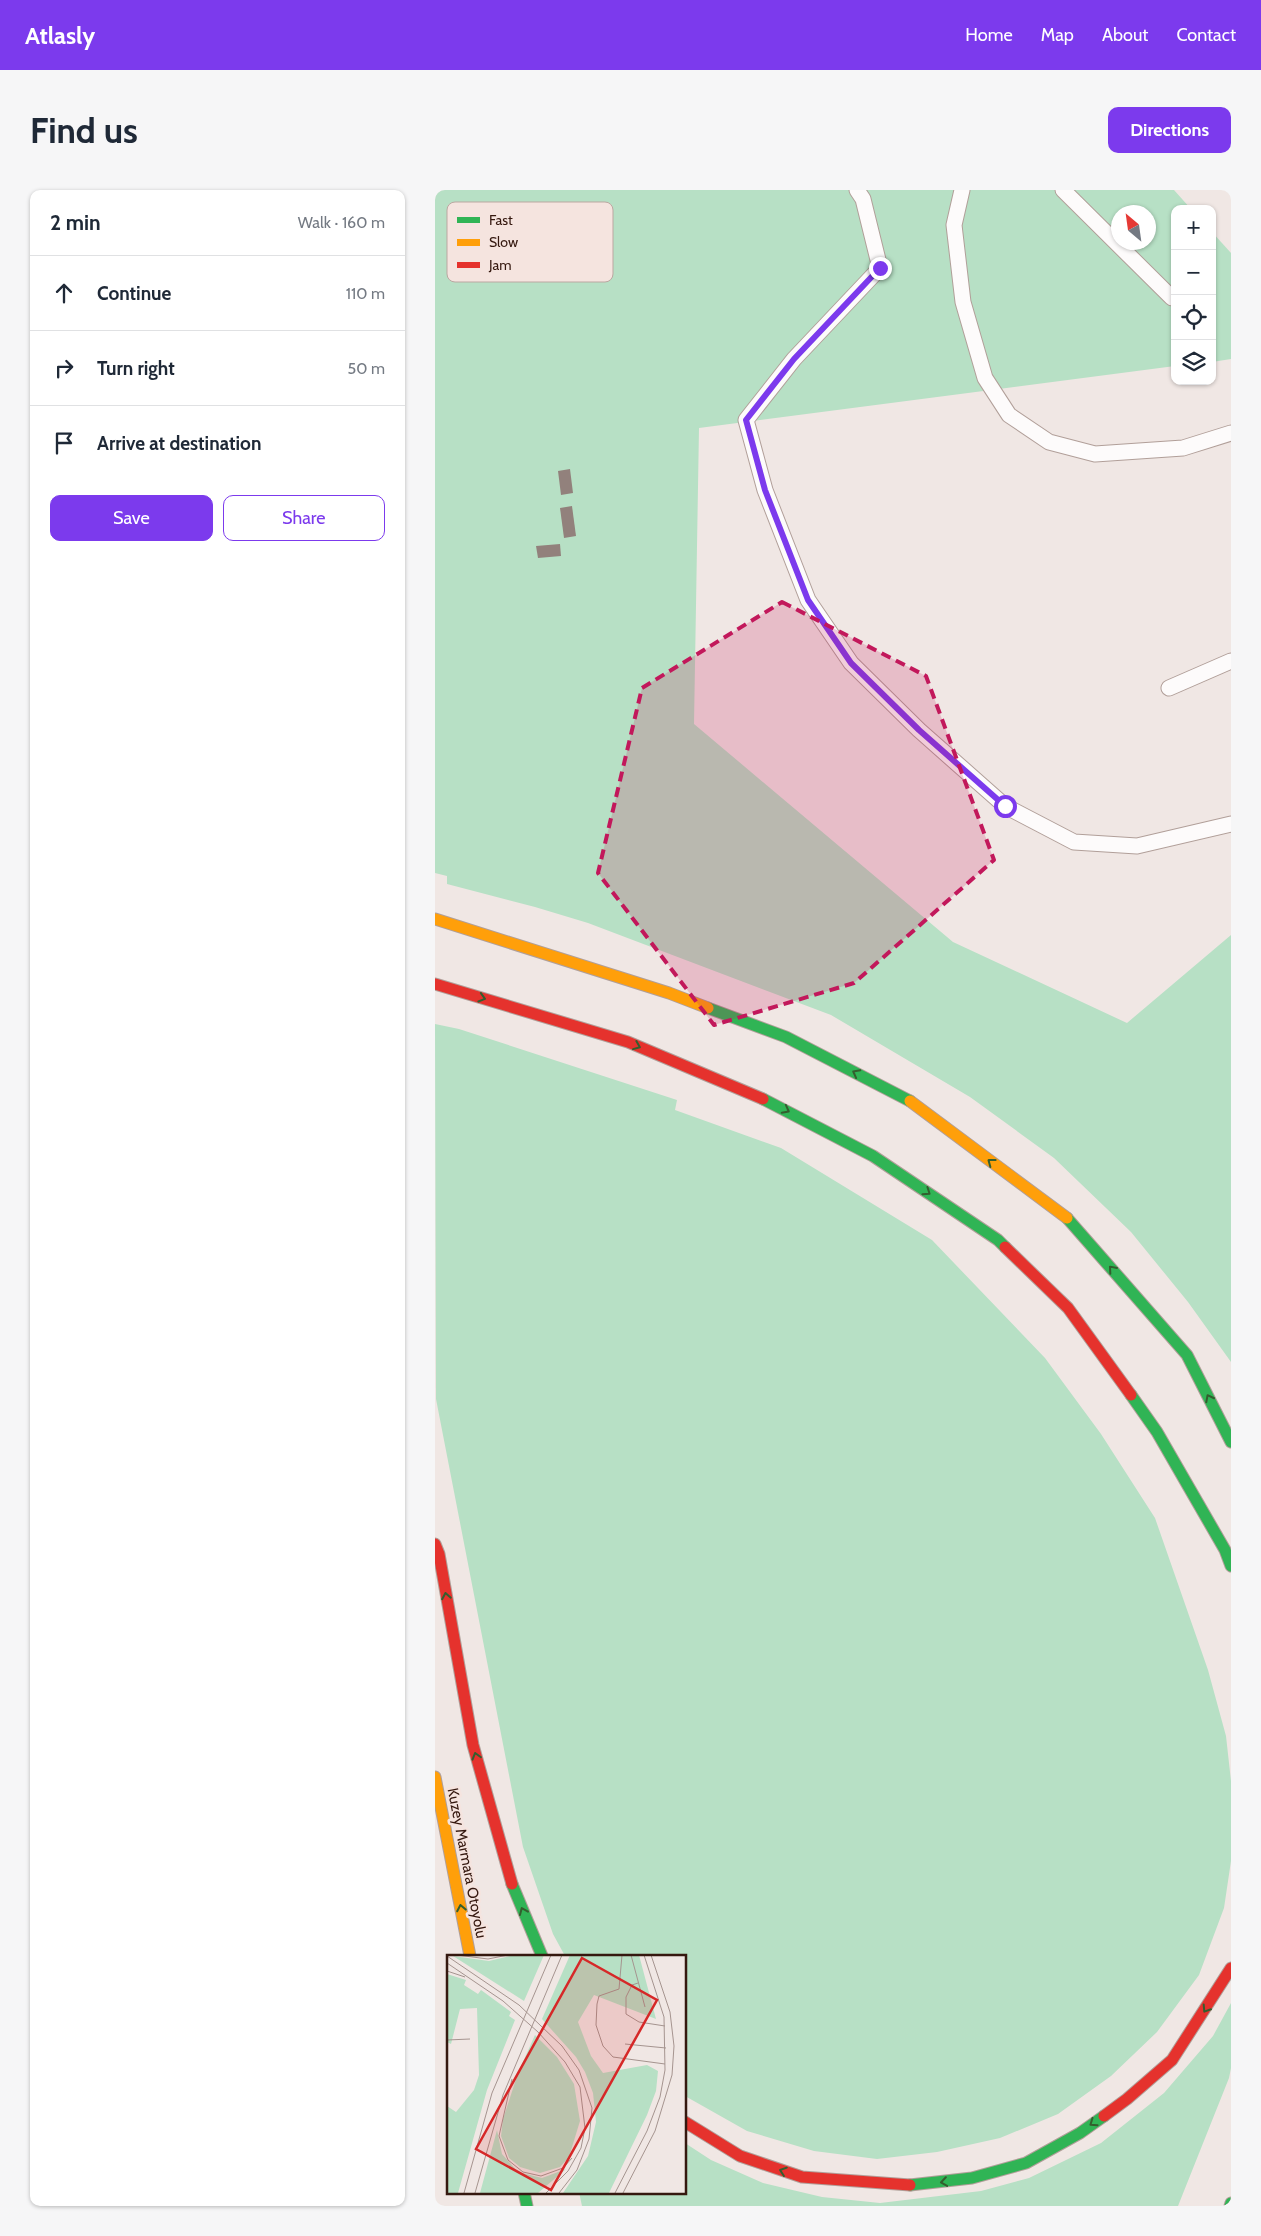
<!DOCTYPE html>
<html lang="en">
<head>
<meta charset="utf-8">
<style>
	:root { --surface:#fff; --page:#f6f6f7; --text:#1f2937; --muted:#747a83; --line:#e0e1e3; --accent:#7c3aed }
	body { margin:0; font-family:Cabin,sans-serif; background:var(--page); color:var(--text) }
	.controls { position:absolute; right:15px; top:15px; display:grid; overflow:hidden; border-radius:10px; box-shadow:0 1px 4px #0004 }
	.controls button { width:45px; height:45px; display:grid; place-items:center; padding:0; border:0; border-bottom:1px solid var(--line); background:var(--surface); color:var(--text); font:25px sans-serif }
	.compass { position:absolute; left:676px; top:15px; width:45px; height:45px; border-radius:50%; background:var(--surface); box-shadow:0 1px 4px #0004; rotate:331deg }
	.stop { position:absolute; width:15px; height:15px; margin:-11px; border:4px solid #7c3aed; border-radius:50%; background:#fff }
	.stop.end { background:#7c3aed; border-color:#fff; box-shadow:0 1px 5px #0008 }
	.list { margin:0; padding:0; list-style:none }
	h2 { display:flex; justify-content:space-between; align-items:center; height:65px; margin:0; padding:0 20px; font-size:21px }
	h2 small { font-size:16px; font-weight:400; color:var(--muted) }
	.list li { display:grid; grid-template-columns:32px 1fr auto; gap:15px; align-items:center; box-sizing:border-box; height:75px; padding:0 20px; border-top:1px solid var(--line) }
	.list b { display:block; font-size:19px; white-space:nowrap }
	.list em { font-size:16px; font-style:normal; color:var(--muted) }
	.actions { display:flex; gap:10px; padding:15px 20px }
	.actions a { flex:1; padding:11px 0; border:1px solid var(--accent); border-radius:10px; text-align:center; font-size:18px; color:var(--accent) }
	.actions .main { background:var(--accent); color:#fff }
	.icon { flex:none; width:28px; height:28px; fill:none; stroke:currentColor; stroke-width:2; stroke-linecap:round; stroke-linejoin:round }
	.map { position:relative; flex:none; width:796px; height:2016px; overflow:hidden; border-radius:10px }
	header { display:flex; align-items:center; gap:30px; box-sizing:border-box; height:70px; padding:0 25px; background:var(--accent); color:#fff }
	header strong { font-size:24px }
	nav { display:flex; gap:28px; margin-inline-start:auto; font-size:18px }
	.intro { display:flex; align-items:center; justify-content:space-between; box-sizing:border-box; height:120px; padding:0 30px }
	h1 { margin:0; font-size:35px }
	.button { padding:12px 22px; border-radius:10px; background:var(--accent); color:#fff; font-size:18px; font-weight:700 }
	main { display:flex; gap:30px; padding:0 30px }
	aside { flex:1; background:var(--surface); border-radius:10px; box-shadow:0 1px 4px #0004 }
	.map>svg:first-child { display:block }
	.green { fill:#b7e0c5; fill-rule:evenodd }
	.building { fill:#92817c }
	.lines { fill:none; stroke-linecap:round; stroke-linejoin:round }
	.lane-casing { stroke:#b19f99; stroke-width:17 }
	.fast-casing { stroke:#b19f99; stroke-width:13 }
	.slow-casing { stroke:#b19f99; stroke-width:13 }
	.jam-casing { stroke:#b19f99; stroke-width:13 }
	.lane { stroke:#fdfbfb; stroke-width:15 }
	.fast { stroke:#30b455; stroke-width:11 }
	.slow { stroke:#ff9f0a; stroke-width:11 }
	.jam { stroke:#e5322d; stroke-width:11 }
	.oneway { stroke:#335e2e }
	.route { stroke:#7c3aed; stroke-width:6 }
	.marked { fill:#c2185b; fill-opacity:0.2; stroke:#c2185b; stroke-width:4; stroke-dasharray:10 6; stroke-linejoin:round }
	.labels { text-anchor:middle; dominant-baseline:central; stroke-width:5; stroke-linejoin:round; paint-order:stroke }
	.street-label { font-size:15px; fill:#35180f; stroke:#f5e4df }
	.inset-road { fill:none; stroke:#a5948f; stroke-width:1 }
	.view { fill:#d62828; fill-opacity:0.15; stroke:#d62828; stroke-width:2.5 }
	.inset-edge { fill:none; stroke:#35180f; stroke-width:2.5 }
	.key { fill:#f5e4df; stroke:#bba7a1; stroke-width:1 }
	.key-label { font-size:14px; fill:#35180f }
</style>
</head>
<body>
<header>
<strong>Atlasly</strong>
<nav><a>Home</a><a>Map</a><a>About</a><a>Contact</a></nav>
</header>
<div class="intro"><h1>Find us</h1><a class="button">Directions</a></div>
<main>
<aside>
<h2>2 min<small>Walk · 160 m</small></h2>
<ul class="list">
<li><svg class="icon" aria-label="ahead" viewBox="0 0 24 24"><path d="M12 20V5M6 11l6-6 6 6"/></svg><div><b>Continue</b></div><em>110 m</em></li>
<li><svg class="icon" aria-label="right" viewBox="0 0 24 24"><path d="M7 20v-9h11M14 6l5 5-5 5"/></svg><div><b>Turn right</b></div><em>50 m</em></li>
<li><svg class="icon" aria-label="arrive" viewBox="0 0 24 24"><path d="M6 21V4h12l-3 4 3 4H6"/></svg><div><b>Arrive at destination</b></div></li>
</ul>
<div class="actions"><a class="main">Save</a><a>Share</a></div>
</aside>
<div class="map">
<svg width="796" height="2016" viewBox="0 0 796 2016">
	<rect width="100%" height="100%" fill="#f0e7e4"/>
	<g class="green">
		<path d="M0,0H739L756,19H740V176L264,238L259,534L518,752L692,833L796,745V1172L753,1112L696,1042L619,968L535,907L396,825L153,733L100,717L12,694V686L0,683ZM684,22H714V52H684Z"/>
		<path d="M777,42L796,63V169L777,172Z"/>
		<path d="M0,834L24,839L242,910L240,920L346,958L497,1050L610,1168L666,1244L720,1328L773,1480L791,1546L796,1591V1671L789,1718L764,1785L722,1842L676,1886L623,1924L565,1948L502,1962L442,1969L379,1961L312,1941L250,1906V1766H130L118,1744L88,1657L1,1209Z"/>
		<path d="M796,1813V1878L794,1888L743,2016H147L144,2002H250V1953L276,1970L328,1993L387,2007L445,2013L546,2001L594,1988L666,1953L729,1903L778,1846Z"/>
	</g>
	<g class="building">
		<path d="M135,279L138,303L126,305L123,281Z"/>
		<path d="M137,316L141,346L129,348L125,318Z"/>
		<path d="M125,354L126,366L103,368L101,356Z"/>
	</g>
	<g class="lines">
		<defs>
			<g id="lane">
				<path d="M422,0L428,9L445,78L359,169L311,230L330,300L373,410L416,473L484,540L570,616L639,652L702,656L796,634"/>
				<path d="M527,0L519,35L528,112L550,188L574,225L614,252L660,264L748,258L796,243"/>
				<path d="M628,0L737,108"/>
				<path d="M734,498L796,471"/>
			</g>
			<g id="fast">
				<path d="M273,818L351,847L475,911"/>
				<path d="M328,909L438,966L563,1050L570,1057"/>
				<path d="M632,1028L752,1165L796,1252"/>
				<path d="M696,1205L722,1242L790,1360L796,1376"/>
				<path d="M77,1694L107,1766"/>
				<path d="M475,1995L537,1988L591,1973L645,1943L669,1926"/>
				<path d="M89,2002L92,2016"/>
				<path d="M795,2016L796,2013"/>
			</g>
			<g id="slow">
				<path d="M0,729L234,803L273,818"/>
				<path d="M475,911L632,1028"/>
				<path d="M0,1587L35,1766"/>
			</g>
			<g id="jam">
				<path d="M0,794L193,852L328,909"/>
				<path d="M570,1057L633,1118L696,1205"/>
				<path d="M0,1354L4,1364L38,1555L77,1694"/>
				<path d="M669,1926L692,1909L737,1870L796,1778"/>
				<path d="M250,1932L305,1966L367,1987L475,1995"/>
			</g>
		</defs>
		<use href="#lane" class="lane-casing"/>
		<use href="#fast" class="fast-casing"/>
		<use href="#slow" class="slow-casing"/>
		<use href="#jam" class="jam-casing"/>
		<use href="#lane" class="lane"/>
		<use href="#fast" class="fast"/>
		<use href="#slow" class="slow"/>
		<use href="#jam" class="jam"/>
	</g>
	<defs><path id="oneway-chevron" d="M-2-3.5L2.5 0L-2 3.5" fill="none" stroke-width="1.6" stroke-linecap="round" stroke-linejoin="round" transform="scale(1.25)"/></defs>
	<g class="oneway">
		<use href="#oneway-chevron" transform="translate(47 808) rotate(17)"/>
		<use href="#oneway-chevron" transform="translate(202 856) rotate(22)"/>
		<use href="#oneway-chevron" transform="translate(421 883) rotate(-152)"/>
		<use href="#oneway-chevron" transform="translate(351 920) rotate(28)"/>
		<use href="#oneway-chevron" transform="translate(556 972) rotate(-143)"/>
		<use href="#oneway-chevron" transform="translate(492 1002) rotate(34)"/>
		<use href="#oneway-chevron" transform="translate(677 1079) rotate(-131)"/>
		<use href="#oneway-chevron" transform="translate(774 1208) rotate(-117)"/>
		<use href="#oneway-chevron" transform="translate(11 1406) rotate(-100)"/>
		<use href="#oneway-chevron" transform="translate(41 1566) rotate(-106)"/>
		<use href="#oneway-chevron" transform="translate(26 1718) rotate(-101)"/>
		<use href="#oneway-chevron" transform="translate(88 1721) rotate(-113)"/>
		<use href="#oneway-chevron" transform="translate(771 1819) rotate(123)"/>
		<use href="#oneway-chevron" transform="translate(658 1933) rotate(145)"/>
		<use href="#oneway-chevron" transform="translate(348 1981) rotate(-161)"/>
		<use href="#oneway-chevron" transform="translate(509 1992) rotate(172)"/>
	</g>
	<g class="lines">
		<path class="route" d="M445,78L359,169L311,230L330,300L373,410L416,473L484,540L570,616"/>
	</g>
	<path class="marked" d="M347,412L491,486L559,670L419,793L279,835L163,683L207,498Z"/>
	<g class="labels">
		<g class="street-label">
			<text transform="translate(32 1673) rotate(79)">Kuzey Marmara Otoyolu</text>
		</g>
	</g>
	<g transform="translate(12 1765)">
		<rect width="239" height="239" fill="#f0e7e4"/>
		<path d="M67,0H97L77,46L6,1L42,6ZM123,0H192L209,64L147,40L131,67L144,101L156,118L200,110L211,116L209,136L200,160L162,238H116L141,201L149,167L146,138L138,117L129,102L95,64ZM0,19L19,25L17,30L31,39L34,35L64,57L62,61L68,65L40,135L11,238H0V151L9,157L27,135L32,120L30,53L13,54L4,89L0,87ZM88,80L110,102L127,129L133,166L122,202L113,212L93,218L73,212L62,203L54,181L56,164L71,118ZM50,175L55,199L71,217L95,223L119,214L91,238H33Z" fill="#b7e0c5"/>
		<path class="inset-road" d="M10,0L41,4L61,0M175,0L172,34L152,41L150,49L149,70L156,91L166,102L218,109M184,0L198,52M0,1L72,50L115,91L132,115L145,153L142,184L130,215L112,238M0,8L56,46L91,77L118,107L133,132L138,173L134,193L121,216L99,238M0,16L18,22M191,28L185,30L179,42V59L192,67L218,71M0,85L23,84M178,89L219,93M65,124L52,181L61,205L76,217L94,221L116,213L125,203M17,238L45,138L104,0M28,238L56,140L115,0M168,238L200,176L213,142L218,115L217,62L197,0M176,238L208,176L225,120L227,91L223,57L204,0"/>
		<path class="view" d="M135,3L210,45L104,235L29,194Z"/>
		<rect width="239" height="239" class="inset-edge"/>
	</g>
	<rect x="12" y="12" width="166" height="80" rx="8" class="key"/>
	<rect x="22" y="27" width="23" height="6" fill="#30b455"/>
	<rect x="22" y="49" width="23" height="7" fill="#ff9f0a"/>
	<rect x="22" y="72" width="23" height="6" fill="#e5322d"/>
	<g class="key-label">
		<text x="54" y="35">Fast</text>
		<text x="54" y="57">Slow</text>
		<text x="54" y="80">Jam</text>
	</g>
</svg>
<div class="controls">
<button>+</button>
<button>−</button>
<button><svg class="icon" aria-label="locate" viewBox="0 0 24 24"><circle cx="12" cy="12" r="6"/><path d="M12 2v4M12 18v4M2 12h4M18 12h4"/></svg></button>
<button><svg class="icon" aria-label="layers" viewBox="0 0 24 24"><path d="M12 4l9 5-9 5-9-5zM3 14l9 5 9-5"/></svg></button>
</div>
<svg class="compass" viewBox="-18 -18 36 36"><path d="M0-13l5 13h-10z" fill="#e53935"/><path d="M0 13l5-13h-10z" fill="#747a83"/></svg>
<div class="stop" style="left:570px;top:616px"></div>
<div class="stop end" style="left:445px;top:78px"></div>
</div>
</main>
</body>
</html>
